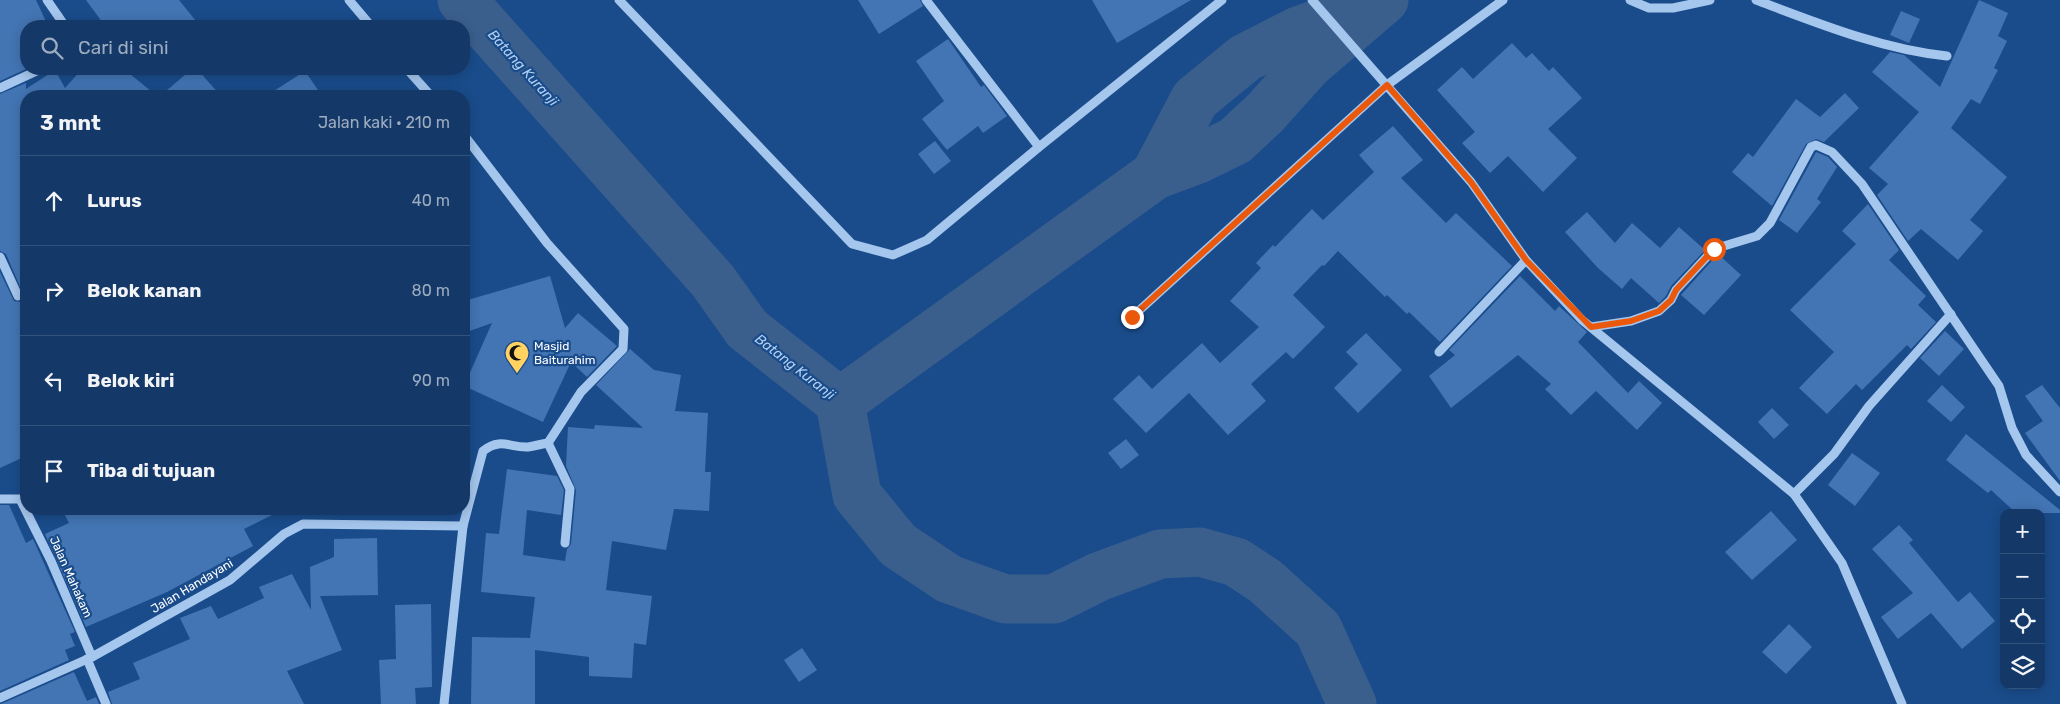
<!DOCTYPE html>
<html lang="id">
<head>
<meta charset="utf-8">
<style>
	:root { --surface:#143968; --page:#214471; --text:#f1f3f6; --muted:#9dacc0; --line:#33537c }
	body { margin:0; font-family:Rubik,sans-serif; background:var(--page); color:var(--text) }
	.controls { position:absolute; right:15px; bottom:15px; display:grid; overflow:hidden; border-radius:10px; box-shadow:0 2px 12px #0003 }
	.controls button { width:45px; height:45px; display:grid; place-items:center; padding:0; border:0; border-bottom:1px solid var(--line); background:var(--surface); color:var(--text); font:25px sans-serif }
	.stop { position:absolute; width:15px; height:15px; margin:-11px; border:4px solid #ea580c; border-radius:50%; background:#fff }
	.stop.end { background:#ea580c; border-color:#fff; box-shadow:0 1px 5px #0008 }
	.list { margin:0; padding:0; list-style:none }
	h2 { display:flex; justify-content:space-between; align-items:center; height:65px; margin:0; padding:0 20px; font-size:21px }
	h2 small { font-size:16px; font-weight:400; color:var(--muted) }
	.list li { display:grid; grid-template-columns:32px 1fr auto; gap:15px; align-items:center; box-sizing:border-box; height:90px; padding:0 20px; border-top:1px solid var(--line) }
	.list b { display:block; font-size:19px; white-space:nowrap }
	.list em { font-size:16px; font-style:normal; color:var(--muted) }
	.icon { flex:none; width:28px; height:28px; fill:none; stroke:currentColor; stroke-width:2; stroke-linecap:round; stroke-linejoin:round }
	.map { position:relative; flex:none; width:2060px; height:704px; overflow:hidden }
	.search { position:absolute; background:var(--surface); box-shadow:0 2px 12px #0003; left:20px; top:20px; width:450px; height:55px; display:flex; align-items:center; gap:12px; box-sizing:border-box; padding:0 18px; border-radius:20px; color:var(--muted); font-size:19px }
	.panel { position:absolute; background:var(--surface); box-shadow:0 2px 12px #0003; left:20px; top:90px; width:450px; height:425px; border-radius:20px }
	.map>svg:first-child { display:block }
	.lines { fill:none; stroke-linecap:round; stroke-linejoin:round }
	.river { stroke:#3b5f8d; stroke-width:49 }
	.building { fill:#4375b4 }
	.minor { stroke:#a5c6ed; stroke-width:9 }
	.route { stroke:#ea580c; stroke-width:6 }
	.labels { text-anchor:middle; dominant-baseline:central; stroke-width:4.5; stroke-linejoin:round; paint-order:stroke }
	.poi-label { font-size:12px; fill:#fff; stroke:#1a4c8b; text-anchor:start }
	.street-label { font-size:12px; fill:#fff; stroke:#1a4c8b }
	.water-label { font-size:14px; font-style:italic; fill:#b1d0f4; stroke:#1a4c8b }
</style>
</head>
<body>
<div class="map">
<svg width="2060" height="704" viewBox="0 0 2060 704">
	<rect width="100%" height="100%" fill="#1a4c8b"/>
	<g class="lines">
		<g class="river">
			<path d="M462,0L713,281L747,329L840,402L857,495L898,545L949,579L1005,599H1054L1098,577L1160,554L1200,552L1236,562L1265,581L1318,629L1352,704"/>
			<path d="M1155,175L1195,99L1245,58L1298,31L1354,11"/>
			<path d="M840,402L1155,175L1198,159L1235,141L1265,113L1308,65L1384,0"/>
		</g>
	</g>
	<g class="building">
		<path d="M0,0H36L48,26H26V69L0,81Z"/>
		<path d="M86,0H179L200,26H105Z"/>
		<path d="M858,0H920L923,6L879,34Z"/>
		<path d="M1092,0H1191L1117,43Z"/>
		<path d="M1979,0L2008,13L1998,36L2007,41L1994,68L1998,70L1980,104L1971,99L1951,128L2007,177L1970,220L1983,231L1958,260L1921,229L1908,241L1877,195L1888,184L1869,168L1919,112L1872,72L1890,52L1904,55L1940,87Z"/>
		<path d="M1901,11L1920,19L1909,43L1890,35Z"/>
		<path d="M948,39L981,87L984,85L1007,116L983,133L978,126L947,150L922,119L944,101L916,61Z"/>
		<path d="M1512,43L1526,58L1532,53L1549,71L1553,67L1582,98L1548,129L1577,158L1543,192L1508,156L1490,173L1462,143L1475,132L1437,90L1462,67L1473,79Z"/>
		<path d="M82,69H124L157,96H26V456L0,468V272L14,301L20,302L24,296L6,254L0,251V94L26,83V89L55,70L65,88Z"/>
		<path d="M192,69H197L221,96H160Z"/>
		<path d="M305,71L322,96H266Z"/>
		<path d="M1845,93L1859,108L1824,142L1816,139L1806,144L1772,206L1732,172L1748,153L1753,157L1796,99L1820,117Z"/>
		<path d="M1393,126L1423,160L1401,178L1446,223L1456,213L1512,266L1440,342L1409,312L1407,314L1387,295L1385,297L1338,251L1324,266L1322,265L1293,295L1325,327L1293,359L1286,352L1251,384L1266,401L1228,435L1189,393L1146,433L1113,399L1139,375L1152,389L1202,343L1220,363L1259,327L1230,301L1261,268L1256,263L1273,245L1275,247L1312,209L1323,220L1374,172L1359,155Z"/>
		<path d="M935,141L951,161L934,174L918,154Z"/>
		<path d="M1816,152L1828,157L1837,167L1817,199L1821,202L1797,233L1779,220Z"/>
		<path d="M1868,204L1899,250L1889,260L1926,296L1918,305L1936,322L1911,349L1907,345L1862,390L1856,384L1827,414L1799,388L1834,352L1790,310L1856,244L1842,231Z"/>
		<path d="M1587,212L1615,243L1632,223L1660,248L1679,227L1705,250L1671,286L1666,296L1659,303L1631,278L1622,289L1598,268L1565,232Z"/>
		<path d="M1718,254L1741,275L1704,315L1681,295Z"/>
		<path d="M550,276L565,328L578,313L617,346L587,377L571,362L543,422L464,386L492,323L464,333V301Z"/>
		<path d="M1520,276L1555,311L1559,306L1587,332L1578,342L1628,393L1639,381L1662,403L1637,430L1596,391L1571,415L1545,389L1551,384L1518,355L1451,408L1429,376L1455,355L1449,350Z"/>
		<path d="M1945,331L1964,349L1939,376L1920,358Z"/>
		<path d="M1366,333L1402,370L1358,413L1334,388L1358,364L1346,352Z"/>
		<path d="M630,349L654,370L681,375L675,411L708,413L705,472H711L709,511L674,509L666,550L612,541L606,590L652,596L646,645L634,643L632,678L589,676V657L535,650V704H471L472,637L530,638L535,597L481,592L486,533L499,534L507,469L557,476L564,490L561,515L527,510L523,555L565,561L567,549L571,544L576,490L566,466L568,427L594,429L595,425L643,428L596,385Z"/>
		<path d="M1942,385L1965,407L1951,422L1927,401Z"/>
		<path d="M2042,385L2060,408V481L2025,433L2043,421L2025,396Z"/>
		<path d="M1772,408L1789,425L1774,439L1758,422Z"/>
		<path d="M1966,434L2060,510V513H2016L1991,490L1988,493L1946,460Z"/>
		<path d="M1126,439L1139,455L1121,469L1108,453Z"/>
		<path d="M1852,453L1880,473L1855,506L1828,485Z"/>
		<path d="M0,505H9L26,543L33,539L75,632L70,634L75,646L65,650L69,660L0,691Z"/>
		<path d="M62,509H284L244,529L253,546L167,592L86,627L45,534L69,523Z"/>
		<path d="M1771,511L1797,540L1752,580L1725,552Z"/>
		<path d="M1899,525L1913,540L1909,543L1958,602L1970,592L1995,621L1962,649L1931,613L1898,639L1881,617L1913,593L1872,549Z"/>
		<path d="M377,538L378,595L320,596L342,650L287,671L304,704H112L108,692L140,679L133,663L190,639L180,618L211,606L218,619L264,598L259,587L292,574L311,610L310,567L334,557V539Z"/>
		<path d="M431,604L432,687L415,688L416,704H381L379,660L396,659L395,605Z"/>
		<path d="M1789,624L1812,647L1786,674L1762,652Z"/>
		<path d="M802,648L817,670L799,682L784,660Z"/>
		<path d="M74,672L87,701L96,697L99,704H1Z"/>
	</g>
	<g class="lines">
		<g class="minor">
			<path d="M47,0L65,26"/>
			<path d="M349,0L371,26"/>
			<path d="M619,0L852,244L893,255L927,240L1039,147L1222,0"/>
			<path d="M926,0L1039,147"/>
			<path d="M1312,0L1471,182L1526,260L1582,320L1794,494L1842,563L1902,704"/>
			<path d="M1630,0L1649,8H1673L1710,0"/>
			<path d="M1756,0C1817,23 1881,49 1947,56"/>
			<path d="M407,69L431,96"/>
			<path d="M0,88L41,69"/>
			<path d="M464,135L547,243L624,329L623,349L581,392L548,443"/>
			<path d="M0,257L18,296"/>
			<path d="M1132,317L1387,85L1503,0"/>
			<path d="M1591,327L1631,321L1659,311L1671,300L1676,290L1714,249L1757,236L1770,223L1811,147L1816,145L1832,152L1862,184L1999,386L2012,428L2026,455L2060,492"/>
			<path d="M1439,352L1526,260"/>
			<path d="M548,443L570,489L565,543"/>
			<path d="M1794,494L1834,454L1869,406L1951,314"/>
			<path d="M0,499H20L51,561L92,657"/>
			<path d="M87,659L106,704"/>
			<path d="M0,698L92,657L230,580L284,534L303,524L463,526L483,451C501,437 510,448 528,447C535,446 541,444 548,443"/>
			<path d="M444,704L463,526"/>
		</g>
	</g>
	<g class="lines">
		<path class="route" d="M1132,317L1387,85L1471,182L1526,260L1591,327L1631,321L1659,311L1671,300L1676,290L1714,249"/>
	</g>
	<defs>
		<symbol id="mosque-pin" viewBox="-11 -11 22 30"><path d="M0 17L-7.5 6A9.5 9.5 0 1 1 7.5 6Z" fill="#ffd262" stroke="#1a4c8b"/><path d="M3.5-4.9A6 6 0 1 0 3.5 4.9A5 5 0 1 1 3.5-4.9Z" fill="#111"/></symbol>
	</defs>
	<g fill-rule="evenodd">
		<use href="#mosque-pin" x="503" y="339" width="28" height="38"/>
	</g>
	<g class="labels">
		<g class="poi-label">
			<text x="534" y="346">Masjid<tspan x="534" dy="14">Baiturahim</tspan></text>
		</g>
		<g class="street-label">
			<text transform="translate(71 577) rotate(66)">Jalan Mahakam</text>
			<text transform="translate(192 586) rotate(-31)">Jalan Handayani</text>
		</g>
		<g class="water-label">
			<text transform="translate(523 68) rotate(48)">Batang Kuranji</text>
			<text transform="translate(795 367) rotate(38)">Batang Kuranji</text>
		</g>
	</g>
</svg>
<div class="controls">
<button>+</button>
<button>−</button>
<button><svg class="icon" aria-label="locate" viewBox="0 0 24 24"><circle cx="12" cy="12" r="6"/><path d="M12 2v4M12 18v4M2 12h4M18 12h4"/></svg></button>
<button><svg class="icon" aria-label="layers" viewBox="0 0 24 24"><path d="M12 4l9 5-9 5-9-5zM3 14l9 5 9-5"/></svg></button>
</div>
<div class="stop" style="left:1714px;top:249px"></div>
<div class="stop end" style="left:1132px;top:317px"></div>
<div class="search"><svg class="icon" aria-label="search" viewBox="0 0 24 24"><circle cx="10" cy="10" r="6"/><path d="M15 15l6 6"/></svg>Cari di sini</div>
<section class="panel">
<h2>3 mnt<small>Jalan kaki · 210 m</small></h2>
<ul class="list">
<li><svg class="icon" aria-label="ahead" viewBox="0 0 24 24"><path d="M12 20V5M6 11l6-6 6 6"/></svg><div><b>Lurus</b></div><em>40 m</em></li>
<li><svg class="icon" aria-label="right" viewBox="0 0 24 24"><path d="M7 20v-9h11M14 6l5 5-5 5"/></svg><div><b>Belok kanan</b></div><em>80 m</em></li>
<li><svg class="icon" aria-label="left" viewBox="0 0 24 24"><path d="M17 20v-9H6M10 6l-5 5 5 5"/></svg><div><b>Belok kiri</b></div><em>90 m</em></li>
<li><svg class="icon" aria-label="arrive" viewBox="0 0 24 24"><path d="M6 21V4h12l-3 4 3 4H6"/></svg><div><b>Tiba di tujuan</b></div></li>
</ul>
</section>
</div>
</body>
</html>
